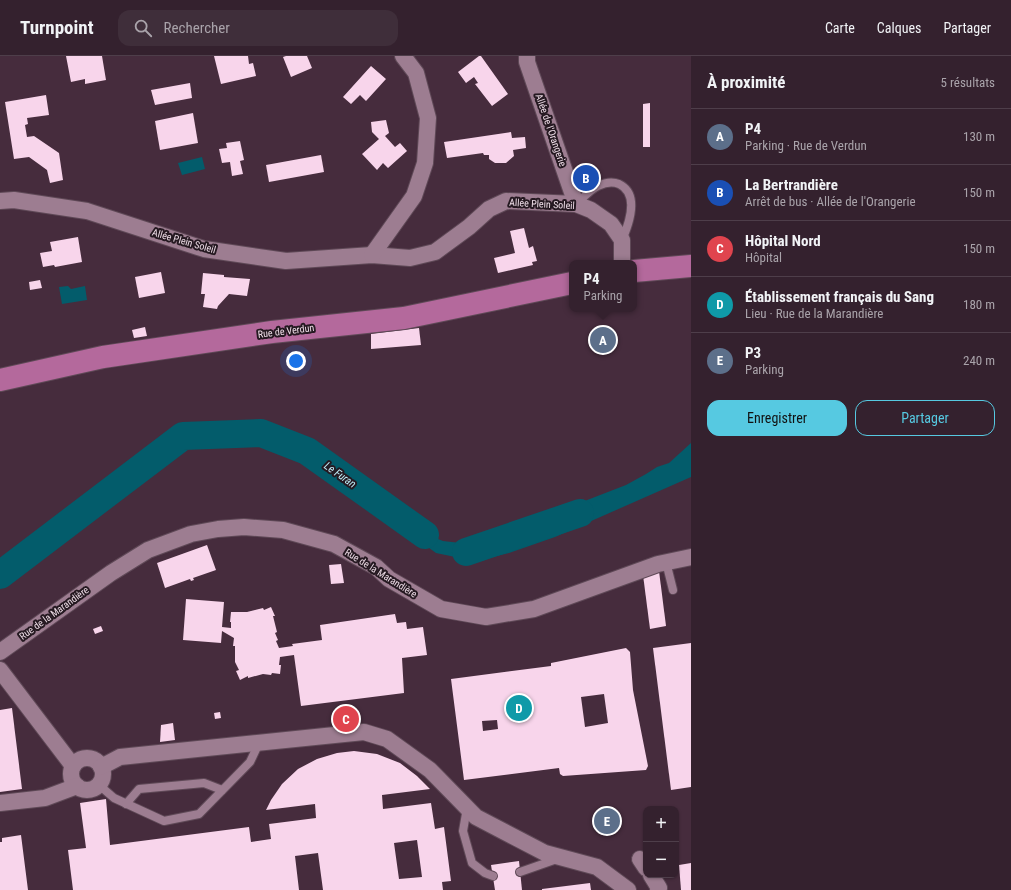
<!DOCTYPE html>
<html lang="fr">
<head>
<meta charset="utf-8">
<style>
	:root { --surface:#34212e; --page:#3f2e3a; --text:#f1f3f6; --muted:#a9a3aa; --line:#4e3e4a; --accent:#56c9e1 }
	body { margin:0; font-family:"Roboto Condensed",sans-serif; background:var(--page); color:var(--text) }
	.controls { position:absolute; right:12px; bottom:12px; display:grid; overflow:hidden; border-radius:8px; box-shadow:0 1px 3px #0004 }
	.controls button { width:36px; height:36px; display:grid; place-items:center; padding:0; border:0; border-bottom:1px solid var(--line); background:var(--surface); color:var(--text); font:20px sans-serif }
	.you { position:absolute; left:296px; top:305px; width:14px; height:14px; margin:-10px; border:3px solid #fff; border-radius:50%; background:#1a73e8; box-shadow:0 0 0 6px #1a73e833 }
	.badge { display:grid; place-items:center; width:26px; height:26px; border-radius:50%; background:var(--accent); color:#fff; font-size:13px; font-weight:700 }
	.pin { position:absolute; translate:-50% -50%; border:2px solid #fff; box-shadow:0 1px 4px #0006 }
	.popup { position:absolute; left:569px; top:204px; width:68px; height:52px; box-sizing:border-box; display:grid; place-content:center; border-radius:8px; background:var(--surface); filter:drop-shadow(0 1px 3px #0005); font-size:13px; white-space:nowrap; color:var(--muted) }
	.popup b { font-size:15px; color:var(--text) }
	.popup::after { content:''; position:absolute; left:50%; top:100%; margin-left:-8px; border:8px solid transparent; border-top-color:var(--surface) }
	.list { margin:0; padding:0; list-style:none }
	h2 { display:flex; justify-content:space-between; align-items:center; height:52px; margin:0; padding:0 16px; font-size:17px }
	h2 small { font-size:13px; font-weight:400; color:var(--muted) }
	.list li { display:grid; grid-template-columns:26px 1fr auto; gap:12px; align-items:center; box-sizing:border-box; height:56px; padding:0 16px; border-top:1px solid var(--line) }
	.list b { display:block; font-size:15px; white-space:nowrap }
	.list p { margin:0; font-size:13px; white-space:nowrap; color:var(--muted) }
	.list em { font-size:13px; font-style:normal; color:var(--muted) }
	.actions { display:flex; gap:8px; padding:12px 16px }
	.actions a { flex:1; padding:9px 0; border:1px solid var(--accent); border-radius:12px; text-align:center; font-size:14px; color:var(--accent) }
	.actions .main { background:var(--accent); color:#111 }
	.icon { flex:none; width:22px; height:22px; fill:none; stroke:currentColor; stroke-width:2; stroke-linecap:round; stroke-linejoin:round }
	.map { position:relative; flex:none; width:691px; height:834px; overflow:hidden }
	header { display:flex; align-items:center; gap:24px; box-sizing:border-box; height:56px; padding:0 20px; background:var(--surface); border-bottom:1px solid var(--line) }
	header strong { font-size:19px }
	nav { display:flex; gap:22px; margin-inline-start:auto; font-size:14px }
	.search { width:280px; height:36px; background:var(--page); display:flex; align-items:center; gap:10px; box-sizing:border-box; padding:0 14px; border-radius:12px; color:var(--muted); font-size:15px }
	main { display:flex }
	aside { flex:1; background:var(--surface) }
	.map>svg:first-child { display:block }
	.water { fill:#035c6b }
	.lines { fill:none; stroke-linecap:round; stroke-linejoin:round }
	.river { stroke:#035c6b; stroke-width:28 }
	.building { fill:#f8d5eb; fill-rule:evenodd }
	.service-casing { stroke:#5f4957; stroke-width:10 }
	.minor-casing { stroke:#5f4957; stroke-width:18 }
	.primary-casing { stroke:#5f4957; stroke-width:24 }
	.service { stroke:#9d7d91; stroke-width:8 }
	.minor { stroke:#9d7d91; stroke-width:16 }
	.primary { stroke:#b4699c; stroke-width:22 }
	.labels { text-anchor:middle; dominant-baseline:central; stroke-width:4; stroke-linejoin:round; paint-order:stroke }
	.street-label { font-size:10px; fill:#efdee8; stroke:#251921 }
	.water-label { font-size:11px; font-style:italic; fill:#bfeef8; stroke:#251921 }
</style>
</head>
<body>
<header>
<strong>Turnpoint</strong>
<div class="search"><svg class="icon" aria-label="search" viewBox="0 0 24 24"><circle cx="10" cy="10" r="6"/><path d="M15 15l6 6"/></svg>Rechercher</div>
<nav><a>Carte</a><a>Calques</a><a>Partager</a></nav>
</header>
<main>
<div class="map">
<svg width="691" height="834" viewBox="0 0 691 834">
	<rect width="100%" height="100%" fill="#462c3d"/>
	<g class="water">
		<path d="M202,101L205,113L182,119L178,107Z"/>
		<path d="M68,230L71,233L85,230L87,244L62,248L59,231Z"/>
		<path d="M237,366L266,372L293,388L309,390L324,396L352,411L385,434L400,447L421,476L443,485L469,488L490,486L535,474L582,446L626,429L646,418L657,411L669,407L691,387V421L555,481L509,497L489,502H460L436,497L406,475L391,451L383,444L324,407L314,402L268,389L234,376L213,378L197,381L153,401L143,408L107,436L70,467L37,499L0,529V514L80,447L109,420L164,382L183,373L207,367Z"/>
	</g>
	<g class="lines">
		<g class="river">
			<path d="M466,496L580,457"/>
			<path d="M0,519L183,380L261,377L307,395L425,479"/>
		</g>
	</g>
	<g class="building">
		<path d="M66,0H102L106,24L85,28V23L71,26Z"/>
		<path d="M214,0H248L249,8L253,7L256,20L221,28Z"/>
		<path d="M286,0H307L312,12L291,21L283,1Z"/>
		<path d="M479,0H481L508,38L492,50L475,28L478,27L474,21L466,27L458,16Z"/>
		<path d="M371,10L386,23L366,45L360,39L351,48L343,41Z"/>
		<path d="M190,27L192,42L155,49L151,34Z"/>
		<path d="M46,39L49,59L27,62L28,68L25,69L27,81L34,80L59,97L63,124L50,127L47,114L29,101L14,103L5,46Z"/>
		<path d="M650,47V91H643V48Z"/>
		<path d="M193,57L198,87L160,94L155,65Z"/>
		<path d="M386,64L389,77L385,80L395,91L400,87L407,95L388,112L383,107L377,114L362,98L379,83L372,76L371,66Z"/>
		<path d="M511,76L512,82L525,81L526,92L513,94L514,100L506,107H495L489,103V99H484L483,97L447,102L444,86Z"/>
		<path d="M240,85L244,104L240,105L243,118L232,120L230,106L222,107L219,93L227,92L226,87Z"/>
		<path d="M321,99L324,116L269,126L266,109Z"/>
		<path d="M524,172L529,192L533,190L537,205L532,206L533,209L498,217L494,202L515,197L510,175Z"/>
		<path d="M78,181L82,206L55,211L54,209L43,211L40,197L52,195L50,186Z"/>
		<path d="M161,216L165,237L139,242L135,221Z"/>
		<path d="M203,217L224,219V221L250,223L247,240L229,238L218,250L217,253L203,251L205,238H201Z"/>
		<path d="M40,224L42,232L30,234L29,226Z"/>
		<path d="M145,271L147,280L134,282L132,274Z"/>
		<path d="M419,272L421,289L371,293V278Z"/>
		<path d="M207,489L216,514L193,522L194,524L191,525L190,523L165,532L157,507Z"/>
		<path d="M341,508L344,527L331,528L329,509Z"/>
		<path d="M659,515L666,570L650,573L643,519Z"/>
		<path d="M186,543L224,546L222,571L231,572V566H230L231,556H247L263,552L264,554L271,551L275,560H273L277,576L275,577L278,584L276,585L279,592L293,590L292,588L322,584L320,569L395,558L397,567L406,566L407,573L423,571L427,599L402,602L404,637L301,650L294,599L280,601L279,609H281L280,618L272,617L271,619L263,618L248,622V620L240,624L236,615L239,614L235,606V590H233L234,582L222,575L221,587L183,584Z"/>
		<path d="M101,570L103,575L95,578L93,573Z"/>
		<path d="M691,587V731L671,734L653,592Z"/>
		<path d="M626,592L630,596L633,634L648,710L646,714L563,720L560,718L559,712L464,724L451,623L551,610V607ZM604,638L608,667L585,671L581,641ZM497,664L498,673L483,675L482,665Z"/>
		<path d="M12,652L22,733L0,736V654Z"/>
		<path d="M220,656L221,662L215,663L214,657Z"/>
		<path d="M173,667L175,684L160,686L161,669Z"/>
		<path d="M354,695L377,698L400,707L417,720L430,733L382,739L383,753L431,747L435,773L444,771L451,825L442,826L443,834H323L318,797L295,800L299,834H73L68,794L86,792L80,747L106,743L110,789L249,771L251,786L271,783L269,768L316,762L315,748L266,754L271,744L282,728L298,713L317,703L337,697ZM417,784L422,821L399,823L394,787Z"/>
		<path d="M21,779L28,834H0V786H2V782Z"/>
		<path d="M519,805L522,834H495L491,809Z"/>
		<path d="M691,807V834H681L679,809Z"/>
		<path d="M590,827L591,834H542V833Z"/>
	</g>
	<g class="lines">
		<defs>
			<g id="service">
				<path d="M576,148C583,142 590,134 598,130C604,127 612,125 619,128C640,138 629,168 622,184"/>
				<path d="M666,506L673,534"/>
				<path d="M99,729L114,742L164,765L199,758L250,706L259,687"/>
				<path d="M126,748L139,733L204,727L222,734"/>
				<path d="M467,752L463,775L472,807L485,817L493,820"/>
				<path d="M520,816L557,803"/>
			</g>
			<g id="minor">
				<path d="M527,0V6L576,148"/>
				<path d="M0,145L14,144L87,155L204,193L286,205L372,199L410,202L435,196L469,171L489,153L506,145L576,148L591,154L611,168L622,184V207"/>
				<path d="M372,199L414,140L425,107L428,62L416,17L403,0"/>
				<path d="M0,596L111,517L148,494L191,478L218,473L244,471L283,474L334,488L376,511L389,523L441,553L486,561L534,553L658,508L691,501"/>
				<path d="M0,614L73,710"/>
				<circle cx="87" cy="718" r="16"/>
				<path d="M101,711L120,701L364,676L387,683L430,714L476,761L545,797L597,811L628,834"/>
				<path d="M0,747L45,742L77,730"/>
				<path d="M640,803L646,812"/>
				<path d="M651,819L659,832L658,834"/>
			</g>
			<g id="primary">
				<path d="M634,215L691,210"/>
				<path d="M0,324L103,301L272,276L404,262L572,227"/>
			</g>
		</defs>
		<use href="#service" class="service-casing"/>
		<use href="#minor" class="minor-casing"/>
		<use href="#primary" class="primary-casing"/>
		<use href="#service" class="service"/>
		<use href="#minor" class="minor"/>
		<use href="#primary" class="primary"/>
	</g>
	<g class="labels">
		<g class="street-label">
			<text transform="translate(551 74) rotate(71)">Allée de l'Orangerie</text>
			<text transform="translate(542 148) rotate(3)">Allée Plein Soleil</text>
			<text transform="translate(184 185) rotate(16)">Allée Plein Soleil</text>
			<text transform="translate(286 275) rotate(-7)">Rue de Verdun</text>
			<text transform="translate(381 517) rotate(32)">Rue de la Marandière</text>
			<text transform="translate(54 557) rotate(-36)">Rue de la Marandière</text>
		</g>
		<g class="water-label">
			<text transform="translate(340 419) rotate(35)">Le Furan</text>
		</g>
	</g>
</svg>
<div class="controls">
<button>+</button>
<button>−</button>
</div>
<div class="you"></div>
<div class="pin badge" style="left:603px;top:284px;background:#5c6f8a">A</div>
<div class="popup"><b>P4</b>Parking</div>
<div class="pin badge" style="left:586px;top:122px;background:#1a4fb4">B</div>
<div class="pin badge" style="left:346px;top:663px;background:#e0444e">C</div>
<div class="pin badge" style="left:519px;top:652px;background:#0f9aa8">D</div>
<div class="pin badge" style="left:607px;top:765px;background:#5c6f8a">E</div>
</div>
<aside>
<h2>À proximité<small>5 résultats</small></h2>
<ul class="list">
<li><span class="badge" style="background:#5c6f8a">A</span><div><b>P4</b><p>Parking · Rue de Verdun</p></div><em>130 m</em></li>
<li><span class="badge" style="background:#1a4fb4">B</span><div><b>La Bertrandière</b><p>Arrêt de bus · Allée de l'Orangerie</p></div><em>150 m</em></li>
<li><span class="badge" style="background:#e0444e">C</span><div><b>Hôpital Nord</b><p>Hôpital</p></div><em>150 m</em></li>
<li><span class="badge" style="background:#0f9aa8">D</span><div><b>Établissement français du Sang</b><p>Lieu · Rue de la Marandière</p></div><em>180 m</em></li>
<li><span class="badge" style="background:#5c6f8a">E</span><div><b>P3</b><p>Parking</p></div><em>240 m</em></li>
</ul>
<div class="actions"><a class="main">Enregistrer</a><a>Partager</a></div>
</aside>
</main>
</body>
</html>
